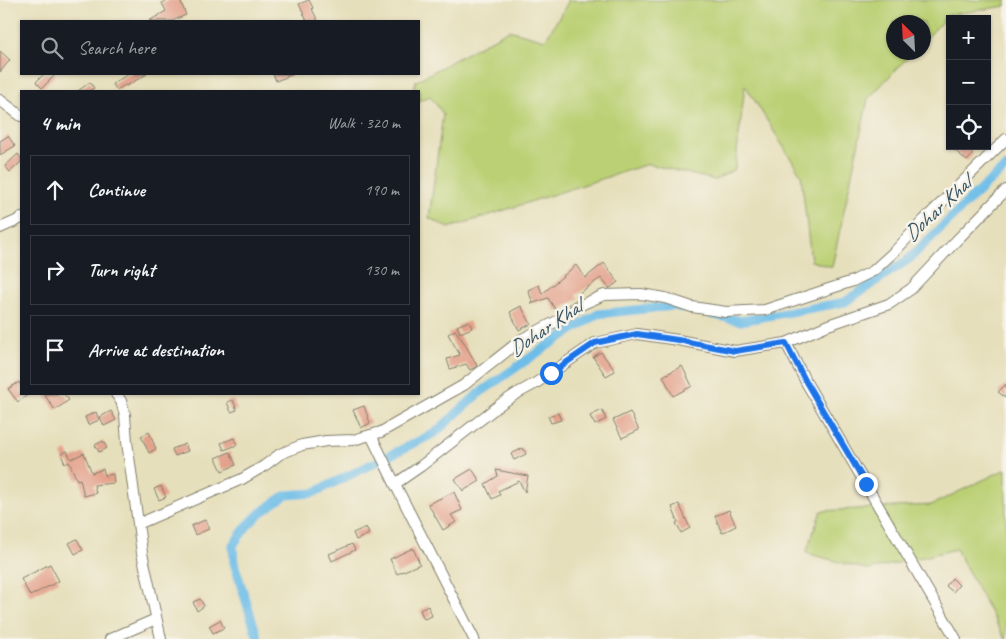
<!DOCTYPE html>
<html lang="en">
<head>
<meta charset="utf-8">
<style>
	:root { --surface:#171b24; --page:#20242c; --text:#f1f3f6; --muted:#9ea1a6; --line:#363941 }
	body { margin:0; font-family:Caveat,sans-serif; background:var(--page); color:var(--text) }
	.controls { position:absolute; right:15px; top:15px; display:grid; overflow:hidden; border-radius:0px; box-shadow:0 1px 4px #0004 }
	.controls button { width:45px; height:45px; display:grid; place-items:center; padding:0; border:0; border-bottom:1px solid var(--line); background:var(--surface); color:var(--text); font:25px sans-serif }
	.compass { position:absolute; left:886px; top:15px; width:45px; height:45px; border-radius:50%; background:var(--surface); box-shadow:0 1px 4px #0004; rotate:336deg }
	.stop { position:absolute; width:15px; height:15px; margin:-11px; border:4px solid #1a73e8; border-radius:50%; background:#fff }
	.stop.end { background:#1a73e8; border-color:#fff; box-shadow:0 1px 5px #0008 }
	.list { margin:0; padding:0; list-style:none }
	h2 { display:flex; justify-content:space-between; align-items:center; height:65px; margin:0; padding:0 20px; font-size:21px }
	h2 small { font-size:16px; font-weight:400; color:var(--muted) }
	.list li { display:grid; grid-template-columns:32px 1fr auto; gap:15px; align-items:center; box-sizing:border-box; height:70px; margin:0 10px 10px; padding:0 10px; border:1px solid var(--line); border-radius:0px }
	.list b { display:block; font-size:19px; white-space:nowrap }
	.list em { font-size:16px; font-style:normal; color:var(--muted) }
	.icon { flex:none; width:28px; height:28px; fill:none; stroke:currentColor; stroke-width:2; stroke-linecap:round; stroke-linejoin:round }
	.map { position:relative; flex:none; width:1006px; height:639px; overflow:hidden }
	.search { position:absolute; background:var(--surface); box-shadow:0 1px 4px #0004; left:20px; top:20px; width:400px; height:55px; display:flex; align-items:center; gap:12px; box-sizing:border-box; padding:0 18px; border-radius:0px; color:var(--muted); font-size:19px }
	.panel { position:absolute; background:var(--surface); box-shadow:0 1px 4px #0004; left:20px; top:90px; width:400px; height:305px; border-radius:0px }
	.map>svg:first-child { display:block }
	.green { fill:#bbd074; stroke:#6c7648 }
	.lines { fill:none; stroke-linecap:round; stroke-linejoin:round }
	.canal { stroke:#6dbde8; stroke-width:9 }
	.building { fill:#e3a08a }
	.street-casing { stroke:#817e6c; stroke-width:12 }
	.street { stroke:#fff; stroke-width:10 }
	.route { stroke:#1a73e8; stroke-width:6 }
	.labels { text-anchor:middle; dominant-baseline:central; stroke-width:5; stroke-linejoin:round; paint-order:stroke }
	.water-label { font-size:21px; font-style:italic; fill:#385463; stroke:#f7f3e8 }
</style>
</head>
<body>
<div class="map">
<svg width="1006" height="639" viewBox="0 0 1006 639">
	<rect width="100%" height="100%" fill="#f7f3e8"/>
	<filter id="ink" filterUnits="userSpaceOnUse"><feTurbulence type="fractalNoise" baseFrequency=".02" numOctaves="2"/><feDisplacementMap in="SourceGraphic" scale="10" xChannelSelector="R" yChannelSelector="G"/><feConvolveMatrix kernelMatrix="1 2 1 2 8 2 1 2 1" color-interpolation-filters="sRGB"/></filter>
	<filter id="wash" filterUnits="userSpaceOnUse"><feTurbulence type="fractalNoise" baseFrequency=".0096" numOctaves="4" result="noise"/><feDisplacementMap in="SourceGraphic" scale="20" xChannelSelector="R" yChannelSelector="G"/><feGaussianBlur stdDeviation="1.12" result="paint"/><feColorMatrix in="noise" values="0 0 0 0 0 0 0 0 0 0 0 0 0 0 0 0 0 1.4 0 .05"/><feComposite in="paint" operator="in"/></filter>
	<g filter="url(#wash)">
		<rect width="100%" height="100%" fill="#e6dfbb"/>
		<g class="green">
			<path d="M567,0H1006V6L948,15L924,41V22H894V52L912,53L868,99L832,267L811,261L801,175L745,85L735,169L715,180L648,164L449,228L429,218L443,114L430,96L419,101V91H413L416,81L509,30L545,40L567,4Z"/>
			<path d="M1006,469V639H1005L956,549L869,570L806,553L821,511L931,505Z"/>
		</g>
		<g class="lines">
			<g class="canal">
				<path d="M711,314L741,321L845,302L909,259L982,188L1006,167"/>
				<path d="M258,639L234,563L233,545L247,526L260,513L286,495L313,493L435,433L478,394L547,346L598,314L673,306L684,308"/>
			</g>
		</g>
		<g id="blocks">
			<g class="building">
				<path d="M168,0H180L186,15L172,21H149L166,11L162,3Z"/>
				<path d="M309,0L313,8L312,9L318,21H307L299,4Z"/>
				<path d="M0,51L10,60L0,72Z"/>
				<path d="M44,74H56L42,88L36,82Z"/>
				<path d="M129,74H147L126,86L125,85L117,90L112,84Z"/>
				<path d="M273,74H294L276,81Z"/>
				<path d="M90,82L94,88L89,91H78Z"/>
				<path d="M8,136L15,146L0,155V141Z"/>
				<path d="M950,146H964L973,154L967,161Z"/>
				<path d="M18,154L21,158V162L10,172L5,166Z"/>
				<path d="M604,263L618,282L610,288H609L601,278L576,295L579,298L557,312L548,298L531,304L533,303L528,290L539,285L542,294L576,265L585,278Z"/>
				<path d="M521,306L531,324L519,330L510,312Z"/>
				<path d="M469,321L472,328L460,333L457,326Z"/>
				<path d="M455,330L465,344L477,366L470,370L466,364L450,369L447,359L460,355L448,334Z"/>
				<path d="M601,352L615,371L606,376L593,357Z"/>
				<path d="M682,366L692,386L673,396L663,376Z"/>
				<path d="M19,382L21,386V394H29L18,402L8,389Z"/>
				<path d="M1006,384V398L998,392Z"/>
				<path d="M44,394H64L69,400L55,410Z"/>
				<path d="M233,400L237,410L231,412L227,402Z"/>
				<path d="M364,406L370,423L361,428L353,410Z"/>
				<path d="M602,410L606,419L595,425L590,416Z"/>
				<path d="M111,411L116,420L104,426L100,417Z"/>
				<path d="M96,412L99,420L88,425L85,417Z"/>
				<path d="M630,412L639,430L622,438L613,420Z"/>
				<path d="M558,413L561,420L551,423L548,416Z"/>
				<path d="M149,432L156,449L149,453L141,436Z"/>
				<path d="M234,438L237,445L224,450L221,443Z"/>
				<path d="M103,441L107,448L99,452L95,445Z"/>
				<path d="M185,444L188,451L175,456L172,449Z"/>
				<path d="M523,448L526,454L514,460L511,454Z"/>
				<path d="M67,451L71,459L84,453L92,473L103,469L105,476L113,474L114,483L94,485L96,493L84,496L80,479L77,480L69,462L65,464L61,454Z"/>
				<path d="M230,452L236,465L222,471L216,458Z"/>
				<path d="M472,469L480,481L463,491L455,479Z"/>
				<path d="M496,470L528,476L525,492L519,481L498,491L500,495L492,499L485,484L498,476Z"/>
				<path d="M161,486L166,497L159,500L154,489Z"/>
				<path d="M454,492L462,510L451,515L456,522L443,530L428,504Z"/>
				<path d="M679,504L690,528L681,533L676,523L678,522L672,507Z"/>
				<path d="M729,510L736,526L722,533L715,516Z"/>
				<path d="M205,520L209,529L195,535L191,526Z"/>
				<path d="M366,527L369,534L356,540L353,533Z"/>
				<path d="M77,539L83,550L75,554L69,543Z"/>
				<path d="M352,544L355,550L332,561L329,554Z"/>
				<path d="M413,548L420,564L397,574L390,559Z"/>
				<path d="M50,564L59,581L30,596L21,579Z"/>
				<path d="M952,578L959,585L953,592L946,586Z"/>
				<path d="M200,599L204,606L197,611L193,602Z"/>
				<path d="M428,606L432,616L424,619L420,610Z"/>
				<path d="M220,620L224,628L213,633L209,626Z"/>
			</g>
		</g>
	</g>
	<g filter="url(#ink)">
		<use href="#blocks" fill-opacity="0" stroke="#817e6c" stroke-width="1"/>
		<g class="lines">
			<defs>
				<g id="street">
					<path d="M0,100L21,116"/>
					<path d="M0,228L16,221L21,218"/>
					<path d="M786,343L806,382L956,639"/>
					<path d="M116,394L121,401L125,415L127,442L142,553L161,639"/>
					<path d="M371,435L395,484L421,466L502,403L516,394L536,383L595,343L637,334L678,340L735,351L786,343L828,325L889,304L911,289L955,242L1006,190"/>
					<path d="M395,484L474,639"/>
					<path d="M138,524L242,479L264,466L280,454L302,445L326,441L353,440L381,432L464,385L522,339L557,321L583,304L604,295L641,294L665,298L692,307L726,312L765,310L853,281L873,271L896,250L924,220L1006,139"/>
					<path d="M110,639L156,619"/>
				</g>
			</defs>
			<use href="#street" class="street-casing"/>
			<use href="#street" class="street"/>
		</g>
	</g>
	<g class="lines" filter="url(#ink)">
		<path class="route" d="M551,373L595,343L637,334L678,340L735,351L786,343L806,382L866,484"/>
	</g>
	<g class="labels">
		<g class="water-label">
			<text transform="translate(937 209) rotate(-43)">Dohar Khal</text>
			<text transform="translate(545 328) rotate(-34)">Dohar Khal</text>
		</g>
	</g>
</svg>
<div class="controls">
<button>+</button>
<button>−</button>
<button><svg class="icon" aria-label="locate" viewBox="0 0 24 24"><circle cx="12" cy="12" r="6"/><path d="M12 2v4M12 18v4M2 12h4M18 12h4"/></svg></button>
</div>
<svg class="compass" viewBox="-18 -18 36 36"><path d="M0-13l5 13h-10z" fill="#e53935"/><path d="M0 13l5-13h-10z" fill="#9ea1a6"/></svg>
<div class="stop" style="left:551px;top:373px"></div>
<div class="stop end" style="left:866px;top:484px"></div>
<div class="search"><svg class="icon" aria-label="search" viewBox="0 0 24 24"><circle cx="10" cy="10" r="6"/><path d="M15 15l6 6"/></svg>Search here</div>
<section class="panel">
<h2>4 min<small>Walk · 320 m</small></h2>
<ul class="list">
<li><svg class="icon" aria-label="ahead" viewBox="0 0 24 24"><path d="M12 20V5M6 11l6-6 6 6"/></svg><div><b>Continue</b></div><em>190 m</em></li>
<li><svg class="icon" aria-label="right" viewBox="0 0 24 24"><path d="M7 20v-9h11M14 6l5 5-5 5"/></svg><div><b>Turn right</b></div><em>130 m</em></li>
<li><svg class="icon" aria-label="arrive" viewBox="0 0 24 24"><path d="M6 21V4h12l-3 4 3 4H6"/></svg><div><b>Arrive at destination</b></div></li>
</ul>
</section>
</div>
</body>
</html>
